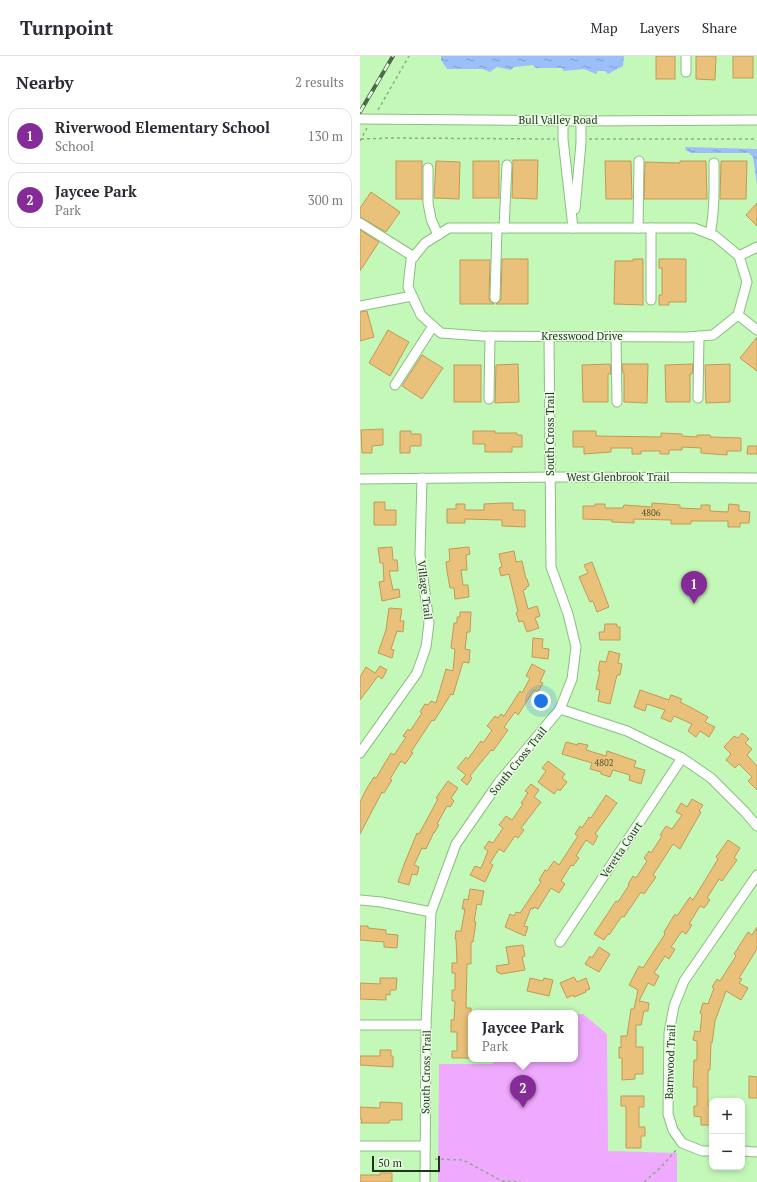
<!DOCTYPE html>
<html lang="en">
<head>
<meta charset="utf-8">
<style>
	:root { --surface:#fff; --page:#f2f2f3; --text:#2b2b33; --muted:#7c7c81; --line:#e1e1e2; --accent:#852b98 }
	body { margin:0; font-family:"PT Serif",serif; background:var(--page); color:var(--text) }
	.controls { position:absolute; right:12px; bottom:12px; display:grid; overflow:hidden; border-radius:8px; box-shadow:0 2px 6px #0003 }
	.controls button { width:36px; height:36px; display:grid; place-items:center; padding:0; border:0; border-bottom:1px solid var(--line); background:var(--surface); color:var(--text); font:20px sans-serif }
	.scale { position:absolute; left:12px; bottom:10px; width:68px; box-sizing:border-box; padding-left:4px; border:2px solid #1f341b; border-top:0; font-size:11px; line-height:14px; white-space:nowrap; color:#1f341b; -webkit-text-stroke:3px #e7fce2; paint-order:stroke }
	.you { position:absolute; left:181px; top:645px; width:14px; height:14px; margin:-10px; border:3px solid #fff; border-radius:50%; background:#1a73e8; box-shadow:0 0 0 6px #1a73e833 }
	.badge { display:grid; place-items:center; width:26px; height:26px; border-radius:50%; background:var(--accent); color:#fff; font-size:13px; font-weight:700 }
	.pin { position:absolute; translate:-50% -33px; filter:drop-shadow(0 1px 2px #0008) }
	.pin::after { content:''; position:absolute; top:21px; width:14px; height:12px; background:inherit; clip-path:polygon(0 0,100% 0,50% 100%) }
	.popup { position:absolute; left:108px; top:954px; width:110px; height:52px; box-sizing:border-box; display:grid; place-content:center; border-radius:8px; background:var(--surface); filter:drop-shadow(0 1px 3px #0005); font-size:13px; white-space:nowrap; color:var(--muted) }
	.popup b { font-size:15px; color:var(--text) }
	.popup::after { content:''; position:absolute; left:50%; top:100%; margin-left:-8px; border:8px solid transparent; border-top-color:var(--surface) }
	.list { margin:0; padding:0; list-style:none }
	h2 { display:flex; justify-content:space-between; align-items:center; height:52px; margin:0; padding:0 16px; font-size:17px }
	h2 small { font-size:13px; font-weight:400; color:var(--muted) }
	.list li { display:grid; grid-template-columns:26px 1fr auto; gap:12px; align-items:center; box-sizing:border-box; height:56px; margin:0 8px 8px; padding:0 8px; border:1px solid var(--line); border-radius:12px }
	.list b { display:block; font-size:15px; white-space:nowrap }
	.list p { margin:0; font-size:13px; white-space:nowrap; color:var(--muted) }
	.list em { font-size:13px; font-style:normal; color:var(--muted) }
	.map { position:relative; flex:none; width:397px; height:1126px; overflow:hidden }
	header { display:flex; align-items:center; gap:24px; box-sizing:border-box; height:56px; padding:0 20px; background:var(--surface); border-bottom:1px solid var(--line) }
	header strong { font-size:19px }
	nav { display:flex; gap:22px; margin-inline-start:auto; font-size:14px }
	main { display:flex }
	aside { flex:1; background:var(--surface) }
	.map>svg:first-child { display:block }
	.park { fill:#efa9fe }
	.water { fill:url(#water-ripples) }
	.building { fill:#eac17b; stroke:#c19a54 }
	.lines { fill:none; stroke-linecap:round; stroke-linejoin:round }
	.minor-casing { stroke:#8bbe81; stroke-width:11 }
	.path { stroke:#87b07f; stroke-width:1.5; stroke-dasharray:3 3; stroke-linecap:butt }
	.minor { stroke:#fff; stroke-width:9 }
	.rail-casing { stroke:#4c6a47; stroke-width:4 }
	.rail { stroke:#e7fce2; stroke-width:2.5; stroke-dasharray:8; stroke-linecap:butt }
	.labels { text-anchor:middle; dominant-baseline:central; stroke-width:3; stroke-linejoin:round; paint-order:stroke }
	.number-label { font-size:9px; fill:#525733 }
	.street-label { font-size:11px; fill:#1f341b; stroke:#e7fce2 }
</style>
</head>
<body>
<header>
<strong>Turnpoint</strong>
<nav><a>Map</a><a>Layers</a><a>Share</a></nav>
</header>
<main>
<aside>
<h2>Nearby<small>2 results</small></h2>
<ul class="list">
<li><span class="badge">1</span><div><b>Riverwood Elementary School</b><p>School</p></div><em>130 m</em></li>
<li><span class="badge">2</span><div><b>Jaycee Park</b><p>Park</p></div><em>300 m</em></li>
</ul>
</aside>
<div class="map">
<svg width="397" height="1126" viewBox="0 0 397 1126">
	<defs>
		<pattern id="water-ripples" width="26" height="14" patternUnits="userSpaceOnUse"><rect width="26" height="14" fill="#9cbff9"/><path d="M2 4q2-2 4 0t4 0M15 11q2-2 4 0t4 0" fill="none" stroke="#7f9cc9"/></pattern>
	</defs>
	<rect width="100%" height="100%" fill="#c4f8b9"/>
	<path class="park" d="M215,958H223L247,978L248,1095L317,1097V1126H78L79,1008H133L134,1003H215Z"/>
	<g class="water">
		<path d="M81,0H264L263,10L248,18L245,15H238L236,18L224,13L204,15L202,12H176L173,9L154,11L151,14L137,11L130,16L123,13H87L81,4Z"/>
		<path d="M325,91L397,93V129L393,101L389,97H331L326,94Z"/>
	</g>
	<g class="building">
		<rect x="296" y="0" width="19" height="23"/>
		<path d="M336,0H356L355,24L336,23Z"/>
		<rect x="373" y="0" width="20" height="22"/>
		<path d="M153,104H178L177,143L152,142Z"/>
		<rect x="36" y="105" width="26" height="38"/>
		<path d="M76,105L100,106L99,143L74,142Z"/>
		<rect x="113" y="105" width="26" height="37"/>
		<path d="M245,105H271L272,143H246Z"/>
		<path d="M320,105H346L347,143H284L285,106L320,107Z"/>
		<path d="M361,105H387L386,143H360Z"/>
		<path d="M11,136L40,156L26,176L0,161V152Z"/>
		<path d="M397,147V170L386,159Z"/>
		<path d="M0,174L19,186L0,215Z"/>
		<path d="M142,203H168V248H136L140,245L141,242Z"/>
		<path d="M273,203H283V249L254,248L255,205H273Z"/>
		<path d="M299,203H326V246H309V249H299V239H302V212H299Z"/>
		<path d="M100,204H130L129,242L130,245L134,248H100Z"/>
		<path d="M7,255L14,281L0,285V256Z"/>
		<path d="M28,274L49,286L30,320L9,307Z"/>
		<path d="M397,281V315L380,302Z"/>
		<path d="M62,299L83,312L62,343L42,330Z"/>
		<path d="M158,308L159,346L135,347L136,309Z"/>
		<path d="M250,308L251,318H248V346H223L222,309Z"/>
		<path d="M262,308H288L287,347L264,346V317H263Z"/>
		<path d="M333,308L332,318H330V346H306L305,309Z"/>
		<path d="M370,308V346L346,347L345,309Z"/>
		<rect x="94" y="309" width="27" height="37"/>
		<path d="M23,373V389L12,390V397H2L1,374Z"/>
		<path d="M40,375H51V378H61V390H50V397H40Z"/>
		<path d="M113,375H135V377H157V379H162V391H152V396H125V388H113Z"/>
		<path d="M213,375H236V380L301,381V377L322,378V380L337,381V379H350V381L381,382V395H367V399L341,397V392L322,391V394H309V398H300V395H281V398H272V392H251V396L224,398V391H213Z"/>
		<path d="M388,390H397V398H387Z"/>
		<path d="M14,446H25V454H36V469H14Z"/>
		<path d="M143,447H153V454H165V471L142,470V464L105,463V467H87V453H96V448H105V454H124V448Z"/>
		<path d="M292,447L320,449V452L341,453V449H350V455L368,456L369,448L379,449V455L390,456L389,467H380V471H368V465H331V468H311V464L274,463V467L252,466V464L223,463V450H235V448H245V452H263L264,449L292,451Z"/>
		<path d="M32,491L33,504H37L38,515H29L33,534L39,533L40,541L22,545L19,526L24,525L23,507H20L18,492Z"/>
		<path d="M109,491L110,498L106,499L107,514H101L103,529H108L109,541L95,543L94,532H90L87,515L86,506L90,505L89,493Z"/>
		<path d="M154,495L156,506L162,505L166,523H167L169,530L166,531V533L163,534L168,553L177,550L180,560L175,562L179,572L167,576L163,565L159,566L156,557L158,556L149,518L141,520L139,512L142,511L139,498Z"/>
		<path d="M232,506L249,551L237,556L233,545L230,546L219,521L228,517L224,509Z"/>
		<path d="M29,552L42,553L40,565H44L43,576L37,575L31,593L34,594L32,602L18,597L26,574Z"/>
		<path d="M100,556H111L110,576H107L105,593L110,594L109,607L103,606L93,639L91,638L74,665L72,664L51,696L53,697L45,708L41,705L30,723L32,724L24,737L22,736L0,778V746L7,732L14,721L16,722L31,697L34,699L46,681L43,680L48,673L50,675L62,657L60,656L65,648L68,649L71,645L76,647L86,613L93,615L95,593L91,592L94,567H97V561H100Z"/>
		<path d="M245,568H257V571H260V584H240L239,576H244Z"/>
		<path d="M173,582L183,583L182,592L189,593L188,603L172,601Z"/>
		<path d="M249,595L260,598L258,607L262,608L260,619H257L250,648L238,645L240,634L236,633L240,615H238L240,605L246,606Z"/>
		<path d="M172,608L185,615L180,626L183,627L178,636L174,634L158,659L155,656L144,671L148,674L133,695L131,694L110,720L112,722L107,729L101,724L106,719L97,712L106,701L108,703L121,685L123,687L132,674L127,670L135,660L138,662L141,658L144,660L160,635L162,637L170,622L166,620Z"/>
		<path d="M20,610L27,614L22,623L18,620L0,644V621L6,611L15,617Z"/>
		<path d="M280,634L309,644L311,639L322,643L320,646L330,651L348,661L345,666L355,671L349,681L340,675L336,681L328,675L332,668L314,660L311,666L301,662L305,654L287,648L285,655L274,651Z"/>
		<path d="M382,677L389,683L385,687L392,693L387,699L397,710V734L388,725L392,721L379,708L375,712L366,704L371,698L364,691L374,680L378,682Z"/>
		<path d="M206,686L218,689V687L228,689L226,694L246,700L247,695L276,705L274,711L285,714L281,728L269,724L270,719L253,714L250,721L241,718V716L230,713L232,707L202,698Z"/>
		<path d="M188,705L205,718L202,722L207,726L200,735L198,733L194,738L178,726L186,715L182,712Z"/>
		<path d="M88,725L98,732L91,742L94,745L90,751L87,750L77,768L79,769L74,777V776L66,793L62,792L54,809L59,811L57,819L52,818L49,829L38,826L45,806L57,777L59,778L78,743L76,742Z"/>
		<path d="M171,728L179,734L174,741L181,746L161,772L164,774L158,782L155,780L144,796L139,793L130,807L133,809L125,826L110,819L115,810L121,812L128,795L124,792L129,785L133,787L143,772L139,769L146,760L152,764L163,748L161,747L168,737L165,735Z"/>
		<path d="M246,739L257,747L235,778L238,780L233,789L226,784L216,800L219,802L213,810L211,809L201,825L205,828L199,837L191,832L178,853L174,851L173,853L171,852L164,870L168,871L165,880L145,871L150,858L154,860L156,856L160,857L181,826L179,824L185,814L187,815L194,805L199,809L218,780L215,778L220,770L222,772L229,761L231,762Z"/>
		<path d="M332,743L343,749L339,755L341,756L320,793L313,788L293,819L296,821L284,838L281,836L264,861L262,860L249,879L248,878L244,884L234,878L256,845L258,846L269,829L268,828L273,820L276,822L287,805L284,802L289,795L291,797L302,780L300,779L306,770L312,773L322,759L316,756L321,747L327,751Z"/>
		<path d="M368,784L380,792L374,802L377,804L362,825L359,823L347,842L350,844L344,852L340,850L329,868L332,869L326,878L322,875L311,891L315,893L309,903L305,900L294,917L299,920L294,930L288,927L279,945L289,947L288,955H284L281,969H276V991H283V1018H275V1023L262,1024V1002H259V991L261,992V980H267L271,953H274L278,934L269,929L279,910L283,912L305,878L304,876L315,858L317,860L330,841L333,844L358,803L356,801Z"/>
		<path d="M110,833L124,835L121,849L117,848L114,866H116L113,886H111V908H107L106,952H111L110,1002H92V995H97V976H91V964H94L95,945H92V934H95V917H92V907H97L96,883H95L96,875H101L105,853H102L104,843L108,844Z"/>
		<path d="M0,870H8V872L26,874V878L38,879L37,892L24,891V886L0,884Z"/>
		<path d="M397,871V893L379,922L382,923L379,927L388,932L381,944L366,935L355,965L352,987L351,986L350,1014H348V1050H352L351,1069H341V1061L334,1060V1050H337V1031H333L334,1004H337V985L333,984L335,975L340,976L342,958L340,957L343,947L348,948L354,932L352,931L357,923L360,925L376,900L374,898L388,876L392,879Z"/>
		<path d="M163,889L165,900L162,901L165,914L141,918L137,916L136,910L149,908L146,891Z"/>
		<path d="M239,891L250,898L239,916L225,908L230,900L232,902Z"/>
		<path d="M214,921L217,926L226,922L230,933L225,935L226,936L214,941L213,939L207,942L200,927Z"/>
		<path d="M20,922H37L36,934H30V939L26,938V944L0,943V927L20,928Z"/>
		<path d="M170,922L183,925L184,922L193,924L189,940L167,935Z"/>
		<path d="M20,994H31V1000H33V1011L0,1009V1000H20Z"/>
		<path d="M389,1020L397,1021V1042H389Z"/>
		<path d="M261,1040H284V1051H279V1071H285V1080H281V1092H266V1050H261Z"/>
		<path d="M20,1046L42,1047V1064H30L29,1067H1L2,1063H0V1051L20,1052Z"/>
		<path d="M20,1117H32V1126H0V1119H20Z"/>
	</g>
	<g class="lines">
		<defs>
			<g id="minor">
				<path d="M326,16V0"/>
				<path d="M0,63L221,65L397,64"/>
				<path d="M203,64V83L213,172"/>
				<path d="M68,112V147L71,163L78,179"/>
				<path d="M215,153L221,87V65"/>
				<path d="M0,167L54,201"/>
				<path d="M89,172H334L355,180L379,200L387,226L378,259L353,279L328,281L122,280L81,277L61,259L48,231L51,204L65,187Z"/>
				<path d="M144,172L147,109"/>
				<path d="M278,172L279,105"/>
				<path d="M350,178C355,154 354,131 354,107"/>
				<path d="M379,200L397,191"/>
				<path d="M135,242L137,172"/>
				<path d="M291,244V172"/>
				<path d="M0,250L52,240"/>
				<path d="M378,259L397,274"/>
				<path d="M256,281L257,346"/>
				<path d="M35,329L73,270"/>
				<path d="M338,342L339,280"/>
				<path d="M129,343L130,280"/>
				<path d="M0,423L205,421L397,422"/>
				<path d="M200,653L267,675L322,702L351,722L385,756L397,770"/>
				<path d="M0,697L57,617L66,591L69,567L60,499L62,422"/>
				<path d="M0,844L21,846L71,856"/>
				<path d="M200,886L322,702"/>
				<path d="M0,969H66"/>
				<path d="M0,1090H65"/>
				<path d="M352,1095H342L322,1087L313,1074L308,1058L309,977L314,950L324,925L397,819"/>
				<path d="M382,1095L397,1096"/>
				<path d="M65,1126L66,969L71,856L96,788L139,726L200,653L212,623L216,591L208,558L191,511L189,280"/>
			</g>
		</defs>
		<use href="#minor" class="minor-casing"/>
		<g class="path">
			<path d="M18,54L49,0"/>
			<path d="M1,83L30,82L195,83"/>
			<path d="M229,83H397"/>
			<path d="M0,85L7,72"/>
			<path d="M75,1103L103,1104L142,1125L161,1126"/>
			<path d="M284,1126L301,1111L317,1093"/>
		</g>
		<use href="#minor" class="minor"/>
		<defs>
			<path id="rail" d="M0,56L33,0"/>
		</defs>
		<use href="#rail" class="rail-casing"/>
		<use href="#rail" class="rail"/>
	</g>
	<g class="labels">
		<g class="number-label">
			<text x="291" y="457">4806</text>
			<text x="244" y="707">4802</text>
		</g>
		<g class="street-label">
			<text x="198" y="64">Bull Valley Road</text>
			<text x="222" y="280">Kresswood Drive</text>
			<text transform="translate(190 378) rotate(-90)">South Cross Trail</text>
			<text x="258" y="421">West Glenbrook Trail</text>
			<text transform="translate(65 534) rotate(83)">Village Trail</text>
			<text transform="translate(158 705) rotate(-51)">South Cross Trail</text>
			<text transform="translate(261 794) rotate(-56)">Veretta Court</text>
			<text transform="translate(310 1006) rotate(-88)">Barnwood Trail</text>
			<text transform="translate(66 1016) rotate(-89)">South Cross Trail</text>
		</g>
	</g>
</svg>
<div class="controls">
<button>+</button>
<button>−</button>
</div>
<div class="scale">50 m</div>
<div class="you"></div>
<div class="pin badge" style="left:334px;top:548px">1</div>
<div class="pin badge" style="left:163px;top:1052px">2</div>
<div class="popup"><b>Jaycee Park</b>Park</div>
</div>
</main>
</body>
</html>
